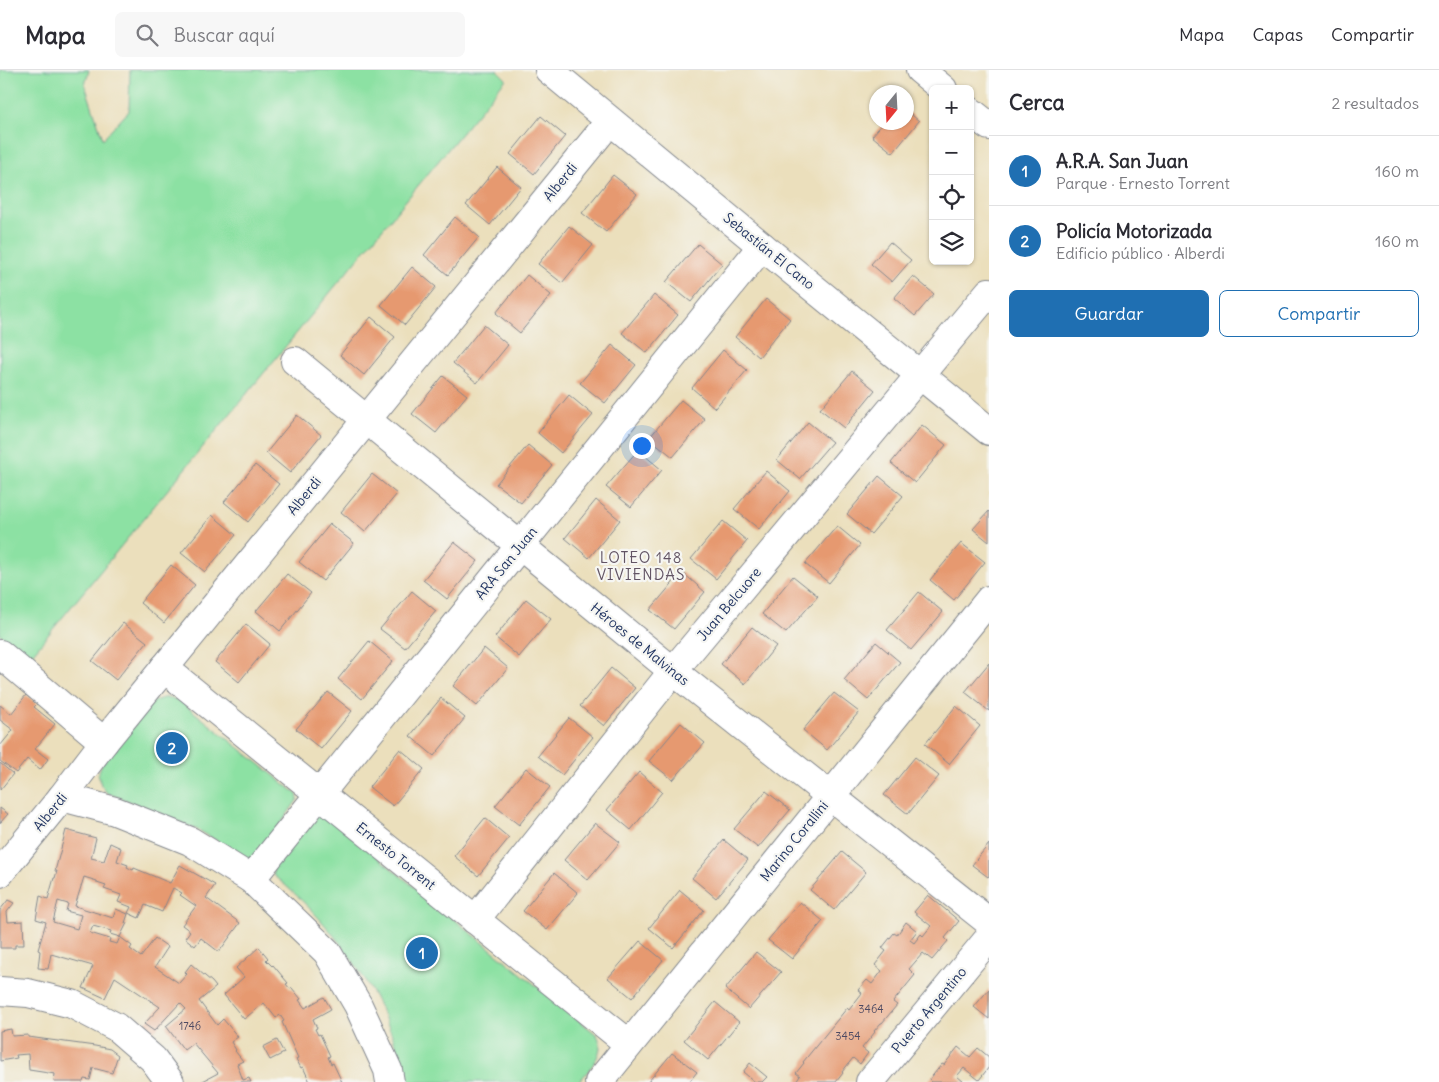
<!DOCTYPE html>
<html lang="es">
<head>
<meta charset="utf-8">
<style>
	:root { --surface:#fff; --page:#f7f7f7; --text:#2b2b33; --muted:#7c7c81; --line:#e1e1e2; --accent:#1f6fb2 }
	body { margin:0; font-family:Delius,sans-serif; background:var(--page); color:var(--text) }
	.controls { position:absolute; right:15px; top:15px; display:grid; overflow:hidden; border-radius:8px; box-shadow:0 1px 4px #0004 }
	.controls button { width:45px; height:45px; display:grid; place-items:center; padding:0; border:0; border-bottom:1px solid var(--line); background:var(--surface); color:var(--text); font:25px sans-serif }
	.compass { position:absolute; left:869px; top:15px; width:45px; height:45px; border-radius:50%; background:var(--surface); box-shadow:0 1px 4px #0004; rotate:198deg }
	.you { position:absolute; left:641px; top:375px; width:18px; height:18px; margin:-12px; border:4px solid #fff; border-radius:50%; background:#1a73e8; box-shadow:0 0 0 8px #1a73e833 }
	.badge { display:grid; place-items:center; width:32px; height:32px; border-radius:50%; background:var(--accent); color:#fff; font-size:16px; font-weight:700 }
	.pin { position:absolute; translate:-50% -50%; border:2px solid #fff; box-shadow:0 1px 5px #0006 }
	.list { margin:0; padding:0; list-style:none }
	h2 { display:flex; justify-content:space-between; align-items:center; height:65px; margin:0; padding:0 20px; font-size:21px }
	h2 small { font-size:16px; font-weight:400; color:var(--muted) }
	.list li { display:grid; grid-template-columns:32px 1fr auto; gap:15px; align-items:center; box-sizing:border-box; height:70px; padding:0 20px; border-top:1px solid var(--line) }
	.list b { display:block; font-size:19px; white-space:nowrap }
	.list p { margin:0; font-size:16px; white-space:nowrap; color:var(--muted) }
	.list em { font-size:16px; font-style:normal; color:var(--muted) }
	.actions { display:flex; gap:10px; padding:15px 20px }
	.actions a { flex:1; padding:11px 0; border:1px solid var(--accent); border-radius:8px; text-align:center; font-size:18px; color:var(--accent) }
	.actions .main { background:var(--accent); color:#fff }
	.icon { flex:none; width:28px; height:28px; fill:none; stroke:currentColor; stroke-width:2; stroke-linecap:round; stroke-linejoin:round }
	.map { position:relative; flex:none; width:989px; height:1012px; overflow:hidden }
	header { display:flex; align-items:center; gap:30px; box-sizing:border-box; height:70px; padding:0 25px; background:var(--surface); border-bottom:1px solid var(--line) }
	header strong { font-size:24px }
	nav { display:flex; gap:28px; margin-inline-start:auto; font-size:18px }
	.search { width:350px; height:45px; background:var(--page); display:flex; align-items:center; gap:12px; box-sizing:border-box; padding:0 18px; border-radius:8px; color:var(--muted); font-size:19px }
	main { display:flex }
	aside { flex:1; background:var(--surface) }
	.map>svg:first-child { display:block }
	.green { fill:#8ce1a3; stroke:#548880 }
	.building { fill:#e69970; fill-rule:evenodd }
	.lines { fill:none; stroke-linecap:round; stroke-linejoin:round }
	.minor-casing { stroke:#83878d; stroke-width:30 }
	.minor { stroke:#fff; stroke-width:28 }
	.labels { text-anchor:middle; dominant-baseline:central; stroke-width:4.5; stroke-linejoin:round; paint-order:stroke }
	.number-label { font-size:11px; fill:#4e4a62 }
	.street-label { font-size:14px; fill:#1b2f5e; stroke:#f6f6f2 }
	.neighbourhood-label { font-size:15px; letter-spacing:1px; fill:#625464; stroke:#f6f6f2 }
</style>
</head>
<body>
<header>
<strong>Mapa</strong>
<div class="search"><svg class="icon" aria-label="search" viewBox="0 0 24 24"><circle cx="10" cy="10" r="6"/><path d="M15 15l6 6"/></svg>Buscar aquí</div>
<nav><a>Mapa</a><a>Capas</a><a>Compartir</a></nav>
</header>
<main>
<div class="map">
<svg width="989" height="1012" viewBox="0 0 989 1012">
	<rect width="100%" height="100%" fill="#f6f6f2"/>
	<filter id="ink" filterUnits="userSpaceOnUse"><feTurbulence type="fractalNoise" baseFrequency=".02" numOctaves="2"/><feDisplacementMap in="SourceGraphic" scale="10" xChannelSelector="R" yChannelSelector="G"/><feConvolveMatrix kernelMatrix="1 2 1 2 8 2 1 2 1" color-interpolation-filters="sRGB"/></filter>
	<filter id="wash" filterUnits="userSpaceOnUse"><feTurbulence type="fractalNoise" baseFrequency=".0096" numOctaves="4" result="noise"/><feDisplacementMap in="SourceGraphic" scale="20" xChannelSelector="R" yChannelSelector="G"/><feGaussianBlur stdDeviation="1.12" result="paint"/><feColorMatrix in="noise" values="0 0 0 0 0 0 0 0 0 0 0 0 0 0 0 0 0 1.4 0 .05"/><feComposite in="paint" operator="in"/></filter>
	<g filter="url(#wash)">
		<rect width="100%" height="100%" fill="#ebdfbc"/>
		<g class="green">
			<path d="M0,0H89L85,15L103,69L129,41L130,0H497L506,9L29,588L0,564Z"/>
			<path d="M163,628H171L180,631L297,724L298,729L257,787L248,789L202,762L158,742L107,723L101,715L98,704L102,694L154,631Z"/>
			<path d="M317,745H323L329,748L597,965C607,983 589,999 579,1012H407C387,930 339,858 273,805V795Z"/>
		</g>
		<g id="blocks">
			<g class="building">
				<path d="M906,40L919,51L893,83L872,66L884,52H906Z"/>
				<path d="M541,46L565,66L534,104L510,84Z"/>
				<path d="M497,97L521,117L490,155L466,135Z"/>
				<path d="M613,105L637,124L606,162L582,143Z"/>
				<path d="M455,147L479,167L448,205L424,185Z"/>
				<path d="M569,156L593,175L562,213L538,194Z"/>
				<path d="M890,172L911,190L892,212L871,194Z"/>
				<path d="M698,174L722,194L691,232L666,212Z"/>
				<path d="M412,197L436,217L405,255L381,235Z"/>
				<path d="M527,205L551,225L520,263L496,243Z"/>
				<path d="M913,206L934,224L915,246L894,228Z"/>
				<path d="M654,225L678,245L647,283L622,263Z"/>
				<path d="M766,229L790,249L759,287L735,267Z"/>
				<path d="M371,247L395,267L364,305L340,285Z"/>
				<path d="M484,255L508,275L477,313L453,293Z"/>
				<path d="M612,275L636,295L605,333L580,313Z"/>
				<path d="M723,280L747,300L715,338L692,318Z"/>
				<path d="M852,301L875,320L844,358L820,339Z"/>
				<path d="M443,306L467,325L436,363L412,344Z"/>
				<path d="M569,325L593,345L561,383L538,363Z"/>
				<path d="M681,330L705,349L673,387L649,368Z"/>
				<path d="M297,345L321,365L290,403L266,383Z"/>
				<path d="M808,352L832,372L800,409L777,390Z"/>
				<path d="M922,355L946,375L915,413L891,393Z"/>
				<path d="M528,375L552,395L521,433L496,414Z"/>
				<path d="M638,380L662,400L631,437L606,417Z"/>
				<path d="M255,395L279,414L248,452L224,432Z"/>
				<path d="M766,401L790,421L759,459L734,439Z"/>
				<path d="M372,404L397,424L365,462L341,442Z"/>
				<path d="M879,406L903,426L871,464L847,444Z"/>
				<path d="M596,430L620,450L589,488L565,468Z"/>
				<path d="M989,441V472L973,459Z"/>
				<path d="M212,445L236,465L205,502L181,483Z"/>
				<path d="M723,451L747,471L716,509L691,489Z"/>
				<path d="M330,454L354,473L323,511L299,492Z"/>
				<path d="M837,456L860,475L829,513L805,494Z"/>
				<path d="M454,472L478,491L447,529L423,510Z"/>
				<path d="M961,473L985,492L954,530L930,510Z"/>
				<path d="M171,495L195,515L164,553L140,533Z"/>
				<path d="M682,502L705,522L674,559L650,540Z"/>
				<path d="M287,504L311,523L280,561L256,541Z"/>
				<path d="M793,506L818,526L786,563L762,544Z"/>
				<path d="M412,521L436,541L405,578L380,559Z"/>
				<path d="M919,522L943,542L911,580L887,560Z"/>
				<path d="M526,529L551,549L519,587L495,567Z"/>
				<path d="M123,553L147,572L116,610L92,591Z"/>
				<path d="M246,554L270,574L239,612L215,592Z"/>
				<path d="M752,557L776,576L745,614L721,594Z"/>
				<path d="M369,571L393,591L362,629L338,609Z"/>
				<path d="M876,572L900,592L868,630L844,610Z"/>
				<path d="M484,578L508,598L477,636L453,616Z"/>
				<path d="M989,593V641L965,622Z"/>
				<path d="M611,598L635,618L604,656L580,636Z"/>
				<path d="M328,622L352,641L321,679L296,659Z"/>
				<path d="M834,623L859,642L827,680L803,660Z"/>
				<path d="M26,625L37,634L34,637L55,654L35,679L48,689L40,700L27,689L16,703L0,691V676L13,660L0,650V635L11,644Z"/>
				<path d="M441,628L465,648L434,686L410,666Z"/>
				<path d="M956,636L980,656L949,694L925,674Z"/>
				<path d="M569,648L593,667L562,705L538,686Z"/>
				<path d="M681,653L705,673L673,710L649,691Z"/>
				<path d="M400,679L424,699L393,736L369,717Z"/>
				<path d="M915,687L939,706L908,744L884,725Z"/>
				<path d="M0,693L13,704L0,720Z"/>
				<path d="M526,698L550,717L519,755L495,736Z"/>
				<path d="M639,702L662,722L631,760L607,740Z"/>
				<path d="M766,721L790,740L758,778L734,759Z"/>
				<path d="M0,738L8,744L0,753Z"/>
				<path d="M485,748L509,768L478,806L454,786Z"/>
				<path d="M595,753L620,772L588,810L564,790Z"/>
				<path d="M66,760L96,768L91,788L104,791L110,773L121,778L117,791L128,795L127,797L133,800L134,798L170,813L180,795L215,815L206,828L240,853L219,882L201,868L195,876L185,868L190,861L182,855L196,836L180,825L182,823L173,818L162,842L145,835L139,848L128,843L131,837L118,832L121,825L104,819L106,816L97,813V811L84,807L75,836L113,848L116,839L128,844L125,853H127L120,867L110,864L111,861L93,856L90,863L110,869L109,872L117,874L120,867L132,876L130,879L141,887L155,868L168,877L155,897L179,913L187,904L185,902L191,894L212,912L216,917L199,931L217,955L223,949L238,967L231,972L236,980L235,981L243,991L237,994L243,1010L249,1008L251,1012H201L218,1003L193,973L184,980L166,956L186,939L180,933L154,961L144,954L160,937L115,907L105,928L83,918L93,896L51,884L48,899L38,898L40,881L38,880L46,852L36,849L40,826L48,829L54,808H55L57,801H55ZM58,831L68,834L66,841L81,845L77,859L53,852Z"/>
				<path d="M724,770L748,790L716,828L692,808Z"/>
				<path d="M989,774V806L988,807L972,795Z"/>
				<path d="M842,782L866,802L834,840L810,820Z"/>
				<path d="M554,803L578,823L547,860L523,841Z"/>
				<path d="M680,820L704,840L673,878L649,858Z"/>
				<path d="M928,825L959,851L945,868L948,871L932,890L923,883L909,899L915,905L893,932L897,935L882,953H881L874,961L875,962L862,978L868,983L860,994L853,988L842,1002L843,1003L836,1012H796L800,1006L796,1003L804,993L803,992L847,938L849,940L862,923L858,920L867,910L872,914L882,901L875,895L886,881L882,878L894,863L897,865L906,852L917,861L910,870L914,873L921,864L923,866L931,856L914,842Z"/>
				<path d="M8,830L14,833L7,842L8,852L23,851L24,875H15V878H0V840Z"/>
				<path d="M800,832L823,851L792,889L768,870Z"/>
				<path d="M640,871L663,890L632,928L608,908Z"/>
				<path d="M259,877L268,888L266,890L272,896L273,895L288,913L286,914L290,919L292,918L301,929L299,930L305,938L324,927L331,939L313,949L317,958L315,959L318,965L320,964L330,986L328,987L331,994L333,993L342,1012H310L303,997L301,998L296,989L298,988L282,952L284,951L280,945L276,948L264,933L244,949L224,925L244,907L236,898Z"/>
				<path d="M756,882L781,902L749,939L725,919Z"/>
				<path d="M989,919V949L974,937Z"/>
				<path d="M715,932L739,952L708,990L684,970Z"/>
				<path d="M11,959L12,966L28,965V967L95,976L110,979L118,985L112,1003L93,998L90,1010L84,1009L83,1012H54L55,1004L29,1000L28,984L16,985L17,988L0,991V961Z"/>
				<path d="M277,970L284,983L270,990L263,977Z"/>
				<path d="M958,977L970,987L978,978L989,987V997L979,1010L964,998L957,1006L964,1012H931L929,1010L942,994L944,995Z"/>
				<path d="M672,983L697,1002L689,1012H648Z"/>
				<path d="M750,993L767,1007L762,1012H755L743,1002Z"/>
			</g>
		</g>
	</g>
	<g filter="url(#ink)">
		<use href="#blocks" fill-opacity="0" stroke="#83878d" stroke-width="1"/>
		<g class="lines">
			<defs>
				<g id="minor">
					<path d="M549,0L762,176L989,361"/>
					<path d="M920,0L943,19"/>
					<path d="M970,41L989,56"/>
					<path d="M295,291L673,601L989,852"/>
					<path d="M0,584L104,672"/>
					<path d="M164,598L629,974"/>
					<path d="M62,727L115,741L190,771L251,809L327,882L358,935L388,1000L390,1012"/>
					<path d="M0,803L62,727L104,672L610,51"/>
					<path d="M251,809L762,176"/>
					<path d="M475,850L673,601L989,222"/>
					<path d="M0,921L28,923L72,934L116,957L153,989L170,1012"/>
					<path d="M599,1012L989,530"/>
					<path d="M870,1012L989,868"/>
				</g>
			</defs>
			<use href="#minor" class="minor-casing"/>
			<use href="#minor" class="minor"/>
		</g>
	</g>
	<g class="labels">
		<g class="number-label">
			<text x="871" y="939">3464</text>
			<text x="190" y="956">1746</text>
			<text x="848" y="966">3454</text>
		</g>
		<g class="street-label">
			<text transform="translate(560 112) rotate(-51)">Alberdi</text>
			<text transform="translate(769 181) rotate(39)">Sebastián El Cano</text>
			<text transform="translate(304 426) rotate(-51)">Alberdi</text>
			<text transform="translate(506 493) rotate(-51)">ARA San Juan</text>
			<text transform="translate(729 534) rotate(-50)">Juan Belcuore</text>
			<text transform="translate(640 574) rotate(39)">Héroes de Malvinas</text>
			<text transform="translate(50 742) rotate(-51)">Alberdi</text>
			<text transform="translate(794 771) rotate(-51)">Marino Corallini</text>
			<text transform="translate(396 786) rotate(39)">Ernesto Torrent</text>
			<text transform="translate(929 940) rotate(-50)">Puerto Argentino</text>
		</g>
		<g class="neighbourhood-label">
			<text x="641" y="487">LOTEO 148<tspan x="641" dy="17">VIVIENDAS</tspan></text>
		</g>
	</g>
</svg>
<div class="controls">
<button>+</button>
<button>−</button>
<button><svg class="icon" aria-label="locate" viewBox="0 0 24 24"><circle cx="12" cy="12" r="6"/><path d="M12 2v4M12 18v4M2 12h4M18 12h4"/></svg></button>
<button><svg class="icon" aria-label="layers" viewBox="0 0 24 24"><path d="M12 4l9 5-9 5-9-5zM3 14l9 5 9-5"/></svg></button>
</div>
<svg class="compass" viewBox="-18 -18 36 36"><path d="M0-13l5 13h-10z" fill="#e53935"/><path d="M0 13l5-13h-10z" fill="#7c7c81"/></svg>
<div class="you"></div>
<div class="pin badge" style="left:422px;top:883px">1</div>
<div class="pin badge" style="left:172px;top:678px">2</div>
</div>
<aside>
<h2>Cerca<small>2 resultados</small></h2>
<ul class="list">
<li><span class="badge">1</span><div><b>A.R.A. San Juan</b><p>Parque · Ernesto Torrent</p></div><em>160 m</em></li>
<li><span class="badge">2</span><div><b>Policía Motorizada</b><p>Edificio público · Alberdi</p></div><em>160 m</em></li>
</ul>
<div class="actions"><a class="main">Guardar</a><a>Compartir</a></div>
</aside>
</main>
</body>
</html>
